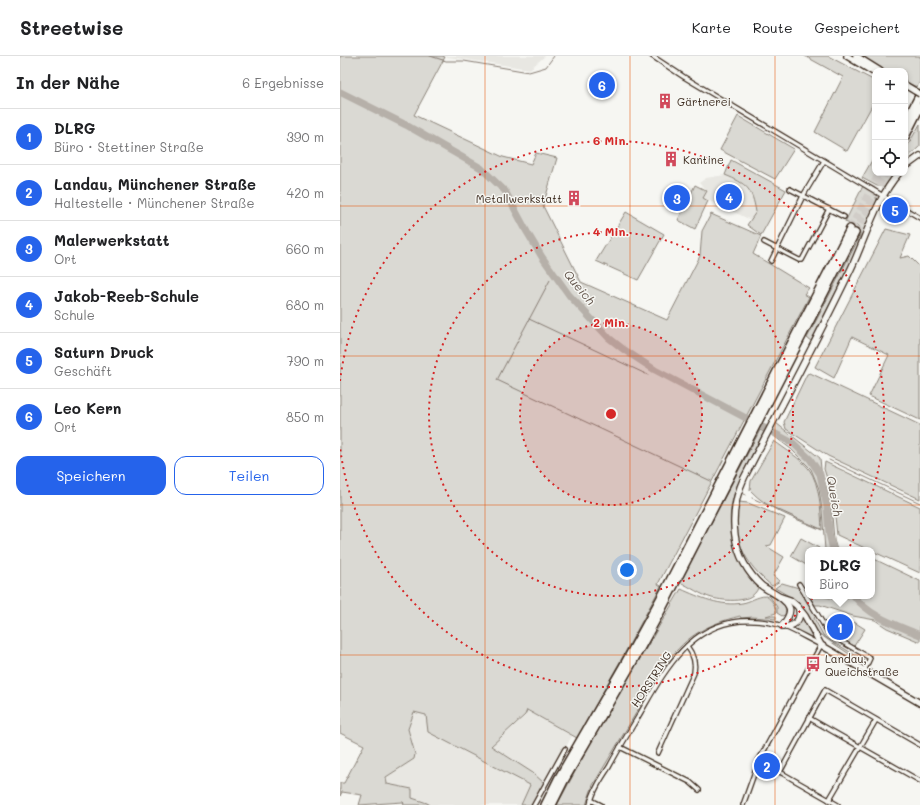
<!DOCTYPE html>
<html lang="de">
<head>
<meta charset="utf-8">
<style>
	:root { --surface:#fff; --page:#f6f6f6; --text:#202124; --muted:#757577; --line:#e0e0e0; --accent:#2563eb }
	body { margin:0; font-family:Mali,sans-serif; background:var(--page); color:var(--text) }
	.controls { position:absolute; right:12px; top:12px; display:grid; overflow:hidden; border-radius:8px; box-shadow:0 2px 6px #0003 }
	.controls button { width:36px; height:36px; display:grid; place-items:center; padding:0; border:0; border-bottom:1px solid var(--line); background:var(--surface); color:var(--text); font:20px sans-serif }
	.you { position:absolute; left:287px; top:514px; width:14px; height:14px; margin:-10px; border:3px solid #fff; border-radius:50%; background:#1a73e8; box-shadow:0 0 0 6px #1a73e833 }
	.badge { display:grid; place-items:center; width:26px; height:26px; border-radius:50%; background:var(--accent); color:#fff; font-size:13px; font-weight:700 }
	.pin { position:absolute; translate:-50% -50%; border:2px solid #fff; box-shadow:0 1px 4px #0006 }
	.popup { position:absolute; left:465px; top:491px; width:70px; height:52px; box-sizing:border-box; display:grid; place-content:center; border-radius:8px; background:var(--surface); filter:drop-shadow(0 1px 3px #0005); font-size:13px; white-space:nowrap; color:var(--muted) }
	.popup b { font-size:15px; color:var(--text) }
	.popup::after { content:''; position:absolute; left:50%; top:100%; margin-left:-8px; border:8px solid transparent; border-top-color:var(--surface) }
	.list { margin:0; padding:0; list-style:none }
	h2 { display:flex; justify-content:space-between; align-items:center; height:52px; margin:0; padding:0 16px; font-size:17px }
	h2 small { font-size:13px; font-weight:400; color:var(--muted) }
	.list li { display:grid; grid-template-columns:26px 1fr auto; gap:12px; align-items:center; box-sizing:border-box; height:56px; padding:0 16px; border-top:1px solid var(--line) }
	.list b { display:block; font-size:15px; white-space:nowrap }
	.list p { margin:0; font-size:13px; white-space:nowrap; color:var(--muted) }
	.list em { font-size:13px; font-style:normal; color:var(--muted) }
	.actions { display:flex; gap:8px; padding:12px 16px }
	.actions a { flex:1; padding:9px 0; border:1px solid var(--accent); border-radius:12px; text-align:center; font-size:14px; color:var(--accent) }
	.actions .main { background:var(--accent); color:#fff }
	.icon { flex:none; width:22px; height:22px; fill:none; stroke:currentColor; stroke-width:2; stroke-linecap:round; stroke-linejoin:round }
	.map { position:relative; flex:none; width:580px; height:749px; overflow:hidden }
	header { display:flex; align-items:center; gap:24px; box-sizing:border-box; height:56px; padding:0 20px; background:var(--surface); border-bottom:1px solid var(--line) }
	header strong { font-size:19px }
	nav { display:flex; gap:22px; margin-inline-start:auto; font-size:14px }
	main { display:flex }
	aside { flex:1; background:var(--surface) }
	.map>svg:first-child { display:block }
	.built { fill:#e8e7e2 }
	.green { fill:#dad9d3; stroke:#8a8278 }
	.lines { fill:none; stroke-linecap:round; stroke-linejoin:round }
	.stream { stroke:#857a71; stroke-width:1 }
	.river { stroke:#b6b0a9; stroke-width:7 }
	.highway-tunnel { stroke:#d1cdc8; stroke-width:7; stroke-dasharray:7 3.5; stroke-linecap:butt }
	.street-casing { stroke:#3b2a1e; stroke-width:6 }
	.secondary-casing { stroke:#3b2a1e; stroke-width:8 }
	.highway-casing { stroke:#3b2a1e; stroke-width:10 }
	.street { stroke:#f6f6f2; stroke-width:3.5 }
	.secondary { stroke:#f6f6f2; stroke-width:5.5 }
	.highway { stroke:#f6f6f2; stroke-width:7 }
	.secondary-bridge-casing { stroke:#3b2a1e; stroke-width:8; stroke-linecap:butt }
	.secondary-bridge { stroke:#f6f6f2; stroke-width:5.5 }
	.grid { fill:none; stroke:#e8590c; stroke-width:1; stroke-opacity:0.55 }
	.ring { fill:none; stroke:#d62828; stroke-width:2; stroke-dasharray:2 4 }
	.labels { text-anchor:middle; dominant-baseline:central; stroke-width:3; stroke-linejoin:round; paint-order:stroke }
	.poi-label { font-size:11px; fill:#3b2a1e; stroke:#f6f6f2; text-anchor:start }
	.street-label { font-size:11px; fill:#3b2a1e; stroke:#f6f6f2 }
	.water-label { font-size:12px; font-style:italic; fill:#605248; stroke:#f6f6f2 }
	.centre { fill:#d62828; stroke:#f6f6f2; stroke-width:2 }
	.ring-label { font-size:12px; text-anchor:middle; font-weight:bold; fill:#d62828; stroke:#f6f6f2; stroke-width:3; stroke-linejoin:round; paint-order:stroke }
</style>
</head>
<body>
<header>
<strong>Streetwise</strong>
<nav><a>Karte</a><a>Route</a><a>Gespeichert</a></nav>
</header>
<main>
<aside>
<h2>In der Nähe<small>6 Ergebnisse</small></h2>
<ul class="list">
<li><span class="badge">1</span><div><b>DLRG</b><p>Büro · Stettiner Straße</p></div><em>390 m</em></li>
<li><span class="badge">2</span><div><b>Landau, Münchener Straße</b><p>Haltestelle · Münchener Straße</p></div><em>420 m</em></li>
<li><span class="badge">3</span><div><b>Malerwerkstatt</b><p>Ort</p></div><em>660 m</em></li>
<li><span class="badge">4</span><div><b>Jakob-Reeb-Schule</b><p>Schule</p></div><em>680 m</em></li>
<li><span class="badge">5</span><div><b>Saturn Druck</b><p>Geschäft</p></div><em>790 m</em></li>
<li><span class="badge">6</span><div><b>Leo Kern</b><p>Ort</p></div><em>850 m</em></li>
</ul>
<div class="actions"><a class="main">Speichern</a><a>Teilen</a></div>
</aside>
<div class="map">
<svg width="580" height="749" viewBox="0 0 580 749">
	<rect width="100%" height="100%" fill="#f6f6f2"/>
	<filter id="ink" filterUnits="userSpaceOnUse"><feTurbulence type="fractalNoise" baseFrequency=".025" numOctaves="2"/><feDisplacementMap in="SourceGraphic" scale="8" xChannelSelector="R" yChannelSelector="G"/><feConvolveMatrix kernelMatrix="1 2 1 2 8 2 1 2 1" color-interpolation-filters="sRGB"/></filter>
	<g filter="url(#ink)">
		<g class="built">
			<path d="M102,0H205L190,13Z"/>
			<path d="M385,119L402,126L414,141L417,156L411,164L363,142L367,135L359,127L366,122Z"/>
			<path d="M187,654L232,680L194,749H81L72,742V733L47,728L46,721L74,703L75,698L68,673L74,656L86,659L193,717L150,690L185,660Z"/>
		</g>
		<g class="green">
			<path d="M0,0H102L105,1L74,59L163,101L191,108L196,97L217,102L203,150L241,226L327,264L360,200L362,175L371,158L421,180L413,198L469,232L464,238L469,241L318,528L321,530L282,602L237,682L187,654L185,659L151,690L193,717L205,728L194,749H181L190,729L88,676L86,659L74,656L68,673L75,698L74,703L46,721L47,728L72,733V742L87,747L90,749H63L64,747L63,746L19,749L22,739L2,736L0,740V727H4L24,689L0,677Z"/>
			<path d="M465,0H488L535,25V44L507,95L475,76L503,21Z"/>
			<path d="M521,0H580V25L577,31L565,26V15H543Z"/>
			<path d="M398,60L454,93L435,123L380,94Z"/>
			<path d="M580,68V90L565,104V94Z"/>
			<path d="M535,99V117H543L546,119L555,117L545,132L541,130H537L522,122Z"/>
			<path d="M391,104L446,134L421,179L407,169L416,156C412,132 407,128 385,119Z"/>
			<path d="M355,129L367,135L363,142L368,145L355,173L338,164Z"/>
			<path d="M523,130L535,138L537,145L516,196L471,285L467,282L520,180C519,164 516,171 505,166Z"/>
			<path d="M286,156L324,178L298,224L256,205Z"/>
			<path d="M546,173L570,179L560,202L569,200L580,211V364L529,340L549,299L512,281L494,322L475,311Z"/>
			<path d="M470,317L580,369V443L488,400L446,373L444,366L467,318Z"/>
			<path d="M436,367L480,402L481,413L491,447L494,484L497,494H485L482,454L479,433L471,413L451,393L431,378Z"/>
			<path d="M420,374L424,376C414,396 396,426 392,446C388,465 391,486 399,503C404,514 411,522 418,532C412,548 385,545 372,542C361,539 350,531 340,526Z"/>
			<path d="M434,385C445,393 461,403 469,413C480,428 481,456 482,474C457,463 428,454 410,434L411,425Z"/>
			<path d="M485,406L580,451V517L532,495V494H529L497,479L493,442L484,413Z"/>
			<path d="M399,446L408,447L445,462L431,489L426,490L444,501L433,520L440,525L432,530C412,514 395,491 396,464C396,458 398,452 399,446Z"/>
			<path d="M461,482L479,492L478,494H468V510L451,500Z"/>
			<path d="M532,502L580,525V586L547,572L535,564L513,560L480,549H475L469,540H482L494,543L508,541V540H532Z"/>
			<path d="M442,527L459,532L476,560L474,562L483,579L490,584L525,605L524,608L478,577L459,546L435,532Z"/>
			<path d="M341,533C359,541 381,551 402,547C410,546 417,540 426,540C432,544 436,550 436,557L426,560H436V563L413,561L401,562L400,560C364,569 343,582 323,612L253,729L246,749H217L255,679Z"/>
			<path d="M428,538C438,544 448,545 445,559L442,560L437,557V551Z"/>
			<path d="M460,557L481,589L446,571L452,570Z"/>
			<path d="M514,566L525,573L514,590L504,584Z"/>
		</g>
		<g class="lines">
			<g class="stream">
				<path d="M90,0L106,5H124L189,16L206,11L214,0"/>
				<path d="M213,218L214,217"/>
				<path d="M210,224L157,324L371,425"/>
				<path d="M189,263L308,319"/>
				<path d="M489,404L580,447"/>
				<path d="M402,437L406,439"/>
				<path d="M412,442L481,473"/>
			</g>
			<g class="river">
				<path d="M0,36L66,69L141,112L165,135L187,176L202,201L229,239L269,282L283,293L315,314L453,387L470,403L480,418L487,451L489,477L493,494"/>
				<path d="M514,540C530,561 557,569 580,579"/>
			</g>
			<g class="highway-tunnel">
				<path d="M510,173L539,117"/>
				<path d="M515,177L546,117"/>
			</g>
			<defs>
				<g id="street">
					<path d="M312,0L344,21L580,162"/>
					<path d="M450,133L504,161"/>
					<path d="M424,186L459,204H462L489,153"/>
					<path d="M431,205L463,140L484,105"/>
					<path d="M459,528L488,576L492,580L530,602L524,615"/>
					<path d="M469,662L580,725"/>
					<path d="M280,691L350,726L359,734"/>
					<path d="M318,697L354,617C356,607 353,598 347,590"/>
					<path d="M419,704L498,749"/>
					<path d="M440,716L485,634L580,689"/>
					<path d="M251,744L261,749"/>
					<path d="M489,744L536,664"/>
					<path d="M194,749L225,693"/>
					<path d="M250,749C253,735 261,723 269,711C277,696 286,681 295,666C321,623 343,571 400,565C415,564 429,565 442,570C456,575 468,583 481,589L419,704L403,749"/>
				</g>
				<g id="secondary">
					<path d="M507,0L535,17"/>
					<path d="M516,0L540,15"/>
					<path d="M565,29L575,35"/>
					<path d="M565,111L580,100"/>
					<path d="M441,541L450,544L457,550L465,560L481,589L580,647"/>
					<path d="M442,570C446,565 452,557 449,551C445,541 430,536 422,530C391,502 387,459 404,422C439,354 476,286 509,217C525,185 535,144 559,117"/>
					<path d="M446,571C455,569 461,564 459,554"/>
				</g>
				<g id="highway">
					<path d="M565,67L580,38"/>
					<path d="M565,81L580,51"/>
					<path d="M205,749L218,723L285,607L324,536L510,173"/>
					<path d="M212,749L224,725L290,611L322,553L515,177"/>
				</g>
			</defs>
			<use href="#street" class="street-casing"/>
			<use href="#secondary" class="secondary-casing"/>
			<use href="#highway" class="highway-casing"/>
			<use href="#street" class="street"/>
			<use href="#secondary" class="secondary"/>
			<use href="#highway" class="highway"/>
			<defs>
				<path id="secondary-bridge" d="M575,35L580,38"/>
			</defs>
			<use href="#secondary-bridge" class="secondary-bridge-casing"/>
			<use href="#secondary-bridge" class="secondary-bridge"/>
		</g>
	</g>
	<path class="grid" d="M145,0V749M290,0V749M435,0V749M0,150H580M0,300H580M0,449H580M0,599H580"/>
	<circle cx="271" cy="358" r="91" fill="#d62828" fill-opacity=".12"/>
	<g class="ring">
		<circle cx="271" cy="358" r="91"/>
		<circle cx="271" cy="358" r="182"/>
		<path d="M0 325A273 273 0 1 1 0 391"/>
	</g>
	<defs>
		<symbol id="building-bare" viewBox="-9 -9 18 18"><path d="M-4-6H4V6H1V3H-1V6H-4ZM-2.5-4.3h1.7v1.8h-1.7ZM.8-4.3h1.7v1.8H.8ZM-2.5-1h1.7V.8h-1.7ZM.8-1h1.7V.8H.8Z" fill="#d1495b" stroke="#f6f6f2" stroke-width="2.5" paint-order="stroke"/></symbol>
		<symbol id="bus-bare" viewBox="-9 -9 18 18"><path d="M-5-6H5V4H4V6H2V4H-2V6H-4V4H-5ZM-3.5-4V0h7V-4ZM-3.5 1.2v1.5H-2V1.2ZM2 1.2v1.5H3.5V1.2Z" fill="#d1495b" stroke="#f6f6f2" stroke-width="2.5" paint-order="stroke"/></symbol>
	</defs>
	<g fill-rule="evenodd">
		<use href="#building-bare" x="314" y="34" width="22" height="22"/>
		<use href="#building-bare" x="320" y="92" width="22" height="22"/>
		<use href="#building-bare" x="223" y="131" width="22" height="22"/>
		<use href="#bus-bare" x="462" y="597" width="22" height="22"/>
	</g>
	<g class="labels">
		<g class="poi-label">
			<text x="337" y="45">Gärtnerei</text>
			<text x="343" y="103">Kantine</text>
			<text x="222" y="142" text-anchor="end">Metallwerkstatt</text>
			<text x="485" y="602">Landau,<tspan x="485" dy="13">Queichstraße</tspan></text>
		</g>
		<g class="street-label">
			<text transform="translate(311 623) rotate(-57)">HORSTRING</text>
		</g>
		<g class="water-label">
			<text transform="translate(240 231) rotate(50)">Queich</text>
			<text transform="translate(495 440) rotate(80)">Queich</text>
		</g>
	</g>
	<circle cx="271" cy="358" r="6" class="centre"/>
	<g class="ring-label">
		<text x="271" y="89">6 Min.</text>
		<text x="271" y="180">4 Min.</text>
		<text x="271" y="271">2 Min.</text>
	</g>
</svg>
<div class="controls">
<button>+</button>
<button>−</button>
<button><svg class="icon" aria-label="locate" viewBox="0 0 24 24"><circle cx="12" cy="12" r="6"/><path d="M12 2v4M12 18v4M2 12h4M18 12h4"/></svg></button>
</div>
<div class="you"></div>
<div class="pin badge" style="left:500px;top:571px">1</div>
<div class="popup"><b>DLRG</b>Büro</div>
<div class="pin badge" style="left:427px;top:710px">2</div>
<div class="pin badge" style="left:337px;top:142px">3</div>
<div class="pin badge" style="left:389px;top:141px">4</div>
<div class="pin badge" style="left:555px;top:154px">5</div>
<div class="pin badge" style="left:262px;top:29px">6</div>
</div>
</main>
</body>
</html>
